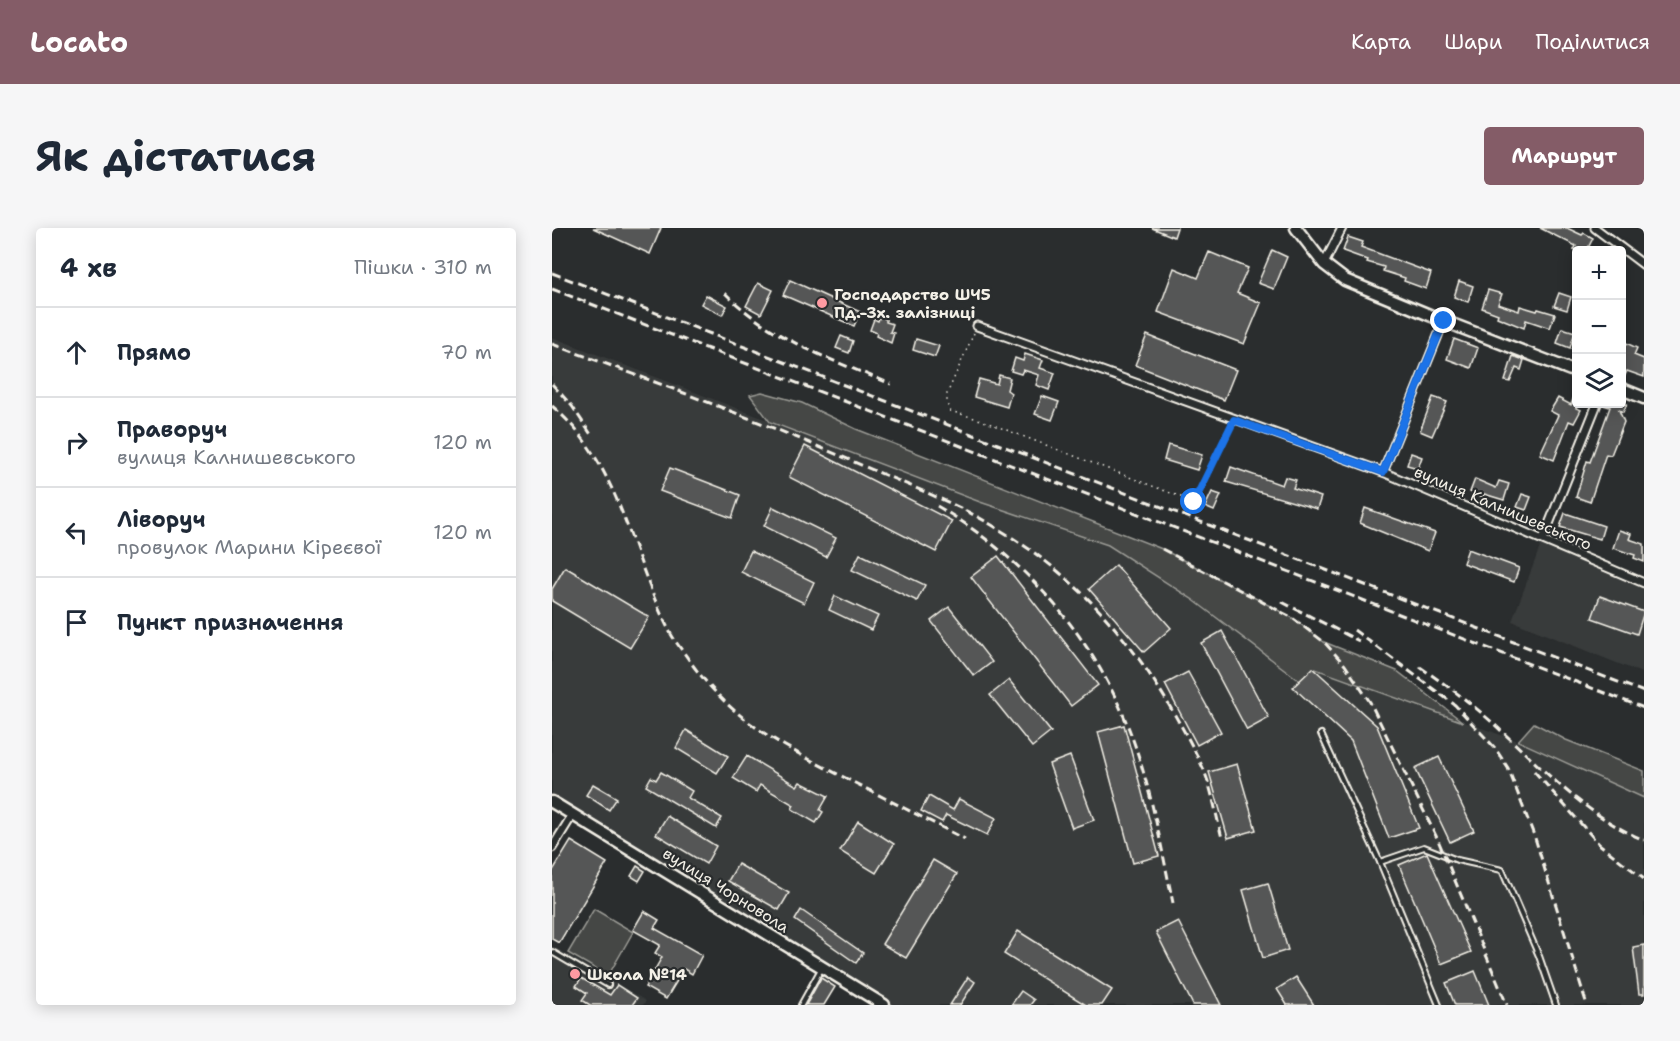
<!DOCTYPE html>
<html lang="uk">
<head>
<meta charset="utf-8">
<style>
	:root { --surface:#fff; --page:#f6f6f7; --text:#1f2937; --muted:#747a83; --line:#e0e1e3; --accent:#845c67 }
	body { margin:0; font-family:"Shantell Sans",sans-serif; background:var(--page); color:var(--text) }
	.controls { position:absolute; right:18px; top:18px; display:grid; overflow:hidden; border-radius:6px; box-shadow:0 3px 15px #0003 }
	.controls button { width:54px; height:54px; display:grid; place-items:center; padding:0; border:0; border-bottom:2px solid var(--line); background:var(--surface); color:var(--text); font:30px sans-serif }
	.stop { position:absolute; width:18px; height:18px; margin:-14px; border:4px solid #1a73e8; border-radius:50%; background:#fff }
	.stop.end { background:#1a73e8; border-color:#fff; box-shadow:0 2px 6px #0008 }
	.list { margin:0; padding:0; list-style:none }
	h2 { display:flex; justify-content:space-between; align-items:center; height:78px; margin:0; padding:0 24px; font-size:26px }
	h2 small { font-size:20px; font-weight:400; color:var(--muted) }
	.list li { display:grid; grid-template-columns:39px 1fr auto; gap:18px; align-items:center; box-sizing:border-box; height:90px; padding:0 24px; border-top:2px solid var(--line) }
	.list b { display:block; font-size:22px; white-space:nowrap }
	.list p { margin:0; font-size:20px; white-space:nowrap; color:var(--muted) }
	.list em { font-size:20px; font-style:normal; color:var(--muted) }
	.icon { flex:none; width:33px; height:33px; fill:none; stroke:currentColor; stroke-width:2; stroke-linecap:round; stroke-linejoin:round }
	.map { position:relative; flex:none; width:1092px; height:777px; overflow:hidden; border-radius:6px }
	header { display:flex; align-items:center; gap:36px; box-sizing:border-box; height:84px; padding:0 30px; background:var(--accent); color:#fff }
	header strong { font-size:28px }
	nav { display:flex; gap:33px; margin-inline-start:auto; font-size:21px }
	.intro { display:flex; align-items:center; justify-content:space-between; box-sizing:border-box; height:144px; padding:0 36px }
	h1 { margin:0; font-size:42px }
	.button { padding:15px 27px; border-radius:6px; background:var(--accent); color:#fff; font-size:21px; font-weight:700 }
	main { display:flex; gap:36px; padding:0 36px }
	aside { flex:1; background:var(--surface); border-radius:6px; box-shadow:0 3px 15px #0003 }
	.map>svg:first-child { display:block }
	.built { fill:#373a3a }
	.green { fill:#444645; stroke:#9c9c96; stroke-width:1.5 }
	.building { fill:#555756; stroke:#f4f1e8; stroke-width:1.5 }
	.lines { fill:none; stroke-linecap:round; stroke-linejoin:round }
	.lane-casing { stroke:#f4f1e8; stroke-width:8 }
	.street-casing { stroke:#f4f1e8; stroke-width:11 }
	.secondary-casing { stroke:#f4f1e8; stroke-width:15 }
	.path { stroke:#f4f1e8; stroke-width:1.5; stroke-dasharray:1.5 4.5; stroke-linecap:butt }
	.lane { stroke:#2a2d2e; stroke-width:4 }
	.street { stroke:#2a2d2e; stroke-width:7 }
	.secondary { stroke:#2a2d2e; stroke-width:10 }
	.rail { stroke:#f4f1e8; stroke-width:3; stroke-dasharray:9 4.5; stroke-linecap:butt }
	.route { stroke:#1a73e8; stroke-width:8 }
	.poi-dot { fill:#ff9aa2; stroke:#2a2d2e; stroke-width:2 }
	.labels { text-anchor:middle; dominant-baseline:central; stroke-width:4.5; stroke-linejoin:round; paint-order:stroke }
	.poi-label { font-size:16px; font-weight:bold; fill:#f4f1e8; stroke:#2a2d2e; text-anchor:start }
	.street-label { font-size:16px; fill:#f4f1e8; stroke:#2a2d2e }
</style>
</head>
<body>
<header>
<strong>Locato</strong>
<nav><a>Карта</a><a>Шари</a><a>Поділитися</a></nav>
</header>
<div class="intro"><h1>Як дістатися</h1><a class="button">Маршрут</a></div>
<main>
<aside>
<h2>4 хв<small>Пішки · 310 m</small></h2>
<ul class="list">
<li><svg class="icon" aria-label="ahead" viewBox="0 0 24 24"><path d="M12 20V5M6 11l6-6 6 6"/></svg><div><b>Прямо</b></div><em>70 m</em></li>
<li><svg class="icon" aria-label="right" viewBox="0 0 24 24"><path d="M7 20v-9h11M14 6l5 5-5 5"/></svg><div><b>Праворуч</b><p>вулиця Калнишевського</p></div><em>120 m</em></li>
<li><svg class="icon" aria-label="left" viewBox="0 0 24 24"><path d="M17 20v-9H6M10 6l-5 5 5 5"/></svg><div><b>Ліворуч</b><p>провулок Марини Кіреєвої</p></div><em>120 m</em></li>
<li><svg class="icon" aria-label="arrive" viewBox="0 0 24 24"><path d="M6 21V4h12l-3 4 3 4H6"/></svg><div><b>Пункт призначення</b></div></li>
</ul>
</aside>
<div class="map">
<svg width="1092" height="777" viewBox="0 0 1092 777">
	<rect width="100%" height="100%" fill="#2a2d2e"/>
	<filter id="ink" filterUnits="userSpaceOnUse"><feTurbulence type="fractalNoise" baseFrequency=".0167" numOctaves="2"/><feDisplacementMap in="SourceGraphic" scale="12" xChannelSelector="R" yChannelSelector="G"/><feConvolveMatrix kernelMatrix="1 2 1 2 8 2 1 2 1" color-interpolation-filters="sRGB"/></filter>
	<g filter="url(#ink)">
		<g class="built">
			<path d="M0,109L428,274L556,317L640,371L761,440L966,513L1092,570V777H340L0,569Z"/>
			<path d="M991,311L1092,355V446L960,393Z"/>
			<path d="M0,718L94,773L91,777H0Z"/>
		</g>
		<g class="green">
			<path d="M210,164L250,175L304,201L610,321L739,389L772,414L845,443L911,494L761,440L748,453L640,371L556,317L428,274L218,194L198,167Z"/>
			<path d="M982,495L1014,512L1092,543V570L966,513Z"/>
			<path d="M42,681L81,704L56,748L16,725Z"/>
		</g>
		<g class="building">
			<path d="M41,0H109L98,26Z"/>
			<path d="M600,0H625L622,9Z"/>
			<path d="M988,0H1015L1030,7L1032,5L1041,10L1035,22H1022L1024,18Z"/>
			<path d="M796,9L811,14L809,19L879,45L874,61L852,53L853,50L831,43L832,39L815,34L816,32L791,23Z"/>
			<path d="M720,22L735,29L722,61L706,55Z"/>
			<path d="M657,24L696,40L685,65L709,75L692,116L606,84L622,40L646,50Z"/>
			<path d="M238,52L308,84L302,98L231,67Z"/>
			<path d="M907,53L921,58L916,74L902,69Z"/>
			<path d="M206,55L221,62L209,86L194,78Z"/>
			<path d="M936,62L950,66L946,76L967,83L968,78L985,83L986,81L1003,86L998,100L974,92L972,100L945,89L946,86L930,80Z"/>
			<path d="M1007,65L1019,69L1015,82L1002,78Z"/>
			<path d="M154,67L175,78L170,87L149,76Z"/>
			<path d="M328,88L334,91V94L341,96L338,104L342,105L339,115L324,108L325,105L318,102L322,91L326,93Z"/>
			<path d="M1010,100L1023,104L1018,120L1005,115Z"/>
			<path d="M595,107L684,142L672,172L583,137Z"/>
			<path d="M289,108L301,113L297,125L284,120Z"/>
			<path d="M364,111L387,118L383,129L361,122Z"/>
			<path d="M902,111L926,120L919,140L895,131Z"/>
			<path d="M1070,113L1085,120L1082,127L1092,131V149L1075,143L1070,154Z"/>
			<path d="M473,126L491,132L488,140L503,145L497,162L484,157L487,147L471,142L469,146L459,143L463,130L471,133Z"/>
			<path d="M961,128L972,132L969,142L964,140L958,154L953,153Z"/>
			<path d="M447,147L458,150L455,162L459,165L455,179L422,169L427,151L445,156Z"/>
			<path d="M1024,163V180L1029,182L1022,195L1017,193L1002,232L988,226L1006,187L998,183L1006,170L1019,177Z"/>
			<path d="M490,168L507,174L500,192L483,186Z"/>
			<path d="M881,169L895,174L880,208L868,203Z"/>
			<path d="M1051,177L1075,176L1071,184L1067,182L1072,194L1059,227L1054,226L1038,274L1024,269L1035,233L1038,234L1058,179Z"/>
			<path d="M616,217L650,227L645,242L612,232Z"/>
			<path d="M253,218L400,293L384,324L237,249Z"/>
			<path d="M859,225L870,229L866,240L855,237Z"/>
			<path d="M679,239L730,257L733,249L744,252L741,260L769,269L765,281L674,254Z"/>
			<path d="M118,240L188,267L180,290L108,263Z"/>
			<path d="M923,251L944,260L947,253L957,256L952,272L932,266L931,269L918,264Z"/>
			<path d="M660,264L669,267L662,283L653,279Z"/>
			<path d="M970,266L979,269L974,282L965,279Z"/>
			<path d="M221,279L284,310L274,329L212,298Z"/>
			<path d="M813,280L883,305L876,323L808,295Z"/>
			<path d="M1013,285L1052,298L1048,311L1008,299Z"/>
			<path d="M1067,302L1079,306L1077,311L1092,316V334L1082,330L1083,327L1061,320Z"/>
			<path d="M916,321L967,340L962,354L911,335Z"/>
			<path d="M199,323L262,354L252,375L189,344Z"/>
			<path d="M308,326L373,357L365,373L300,342Z"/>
			<path d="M446,328L546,457L519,478L419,349Z"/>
			<path d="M564,337L619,400L592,424L537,361Z"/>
			<path d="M13,339L97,389L78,420L0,373V361Z"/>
			<path d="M283,368L326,388L319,402L277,382Z"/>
			<path d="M1048,368L1092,384L1085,406L1040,390Z"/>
			<path d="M397,379L440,434L422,448L379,393Z"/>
			<path d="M670,403L717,490L695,502L649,415Z"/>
			<path d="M761,440L825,498L867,600L837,610L799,513L741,459Z"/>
			<path d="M636,444L669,504L645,517L613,456Z"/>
			<path d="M457,452L499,504L480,519L438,467Z"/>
			<path d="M572,497L607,628L581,635L546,504Z"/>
			<path d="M134,502L176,528L165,545L124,520Z"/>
			<path d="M195,528L245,558L248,554L276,568L268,582L271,584L264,595L240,581L242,577L208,557L204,564L181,550Z"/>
			<path d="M518,528L542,592L520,600L497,536Z"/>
			<path d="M887,529L922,603L898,614L863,540Z"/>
			<path d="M685,536L704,602L676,610L657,544Z"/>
			<path d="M109,544L140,563L136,570L170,590L164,600L94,558L99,549L104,552Z"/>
			<path d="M41,556L65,570L57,582L34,567Z"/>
			<path d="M377,568L401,582L407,571L444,590L435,607L394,587L390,594L369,583Z"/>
			<path d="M115,588L164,618L154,636L104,606Z"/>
			<path d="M306,593L342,616L324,645L288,623Z"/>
			<path d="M19,613L55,635L7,715L0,711V644Z"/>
			<path d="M875,625L919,724L889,736L847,637Z"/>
			<path d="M381,632L405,646L354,730L330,716Z"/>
			<path d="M186,636L237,665L227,682L176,653Z"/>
			<path d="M85,638L93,643L87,653L79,648Z"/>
			<path d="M716,655L736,722L711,730L691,662Z"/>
			<path d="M249,682L311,725L304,735L243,692Z"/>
			<path d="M92,683L107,692L102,700L150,727L140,746L132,741L114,771L93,759L110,729L103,725L108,717L81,702Z"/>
			<path d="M626,693L669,777H641L604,704Z"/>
			<path d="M466,703L560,762L550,777H534L452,726Z"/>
			<path d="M1092,717V766H1087L1081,719Z"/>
			<path d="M923,743L937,777H903L894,755Z"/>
			<path d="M416,749L423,754L408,777H398Z"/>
			<path d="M744,749L762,777H735L725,761Z"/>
			<path d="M29,750L58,767L65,757L85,770L80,777H38L30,772L35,765L24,758Z"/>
			<path d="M269,750L283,759L272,777H254Z"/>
			<path d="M469,763L482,772L478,777H459Z"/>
		</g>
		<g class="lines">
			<defs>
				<g id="lane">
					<path d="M769,506L828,634L887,777"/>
					<path d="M828,634L872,619L905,632L950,642L987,728L1004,777"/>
					<path d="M0,724L56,757"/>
					<path d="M249,777L269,741"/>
				</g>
				<g id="street">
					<path d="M1043,0L1092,37"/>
					<path d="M772,36L790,0"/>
					<path d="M425,98L831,244L1092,355"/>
					<path d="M831,244L892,93"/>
					<path d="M991,311L1045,176"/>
					<path d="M0,620L21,586"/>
				</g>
				<g id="secondary">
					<path d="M744,0L772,36L793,52L892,93L1024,144"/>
					<path d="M1070,161L1092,170"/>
					<path d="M0,574L332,777"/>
				</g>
			</defs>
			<use href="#lane" class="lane-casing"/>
			<use href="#street" class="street-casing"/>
			<use href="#secondary" class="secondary-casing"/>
			<path class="path" d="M422,105L395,166V176L398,183L426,191L642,274L679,198"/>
			<use href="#lane" class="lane"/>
			<use href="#street" class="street"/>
			<use href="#secondary" class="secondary"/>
			<g class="rail">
				<path d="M0,45L1092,464"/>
				<path d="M0,61L1092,480"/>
				<path d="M173,65C220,112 278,131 339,156"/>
				<path d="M0,116C101,153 201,190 300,233C349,255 402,273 448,302C519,345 571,401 614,472C627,494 640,516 651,540C660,561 664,587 670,610"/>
				<path d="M0,156L20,178L40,208"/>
				<path d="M0,178C70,237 78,329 119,406C124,415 131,423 137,432C184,497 230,517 299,553C337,572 375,592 413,611"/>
				<path d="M385,278C462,323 527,392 565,473C595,536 607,608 621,675"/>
				<path d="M610,321L739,389L772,414L793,437L818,474L886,612L955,777"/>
				<path d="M730,374L807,413"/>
				<path d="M802,402L903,477L943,520L956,540L983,610L1035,777"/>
				<path d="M868,439C891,455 913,470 934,489C984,533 1029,586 1092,612"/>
				<path d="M982,543L1047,616L1092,651"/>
			</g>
		</g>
	</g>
	<g class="lines" filter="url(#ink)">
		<path class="route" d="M642,274L682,192L831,244L892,93"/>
	</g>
	<g class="poi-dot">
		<circle cx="270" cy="75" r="6"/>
		<circle cx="23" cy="746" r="6"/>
	</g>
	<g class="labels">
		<g class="poi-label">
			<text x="282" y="66">Господарство ШЧ5<tspan x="282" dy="18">Пд.-Зх. залізниці</tspan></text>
			<text x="35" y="746">Школа №14</text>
		</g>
		<g class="street-label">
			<text transform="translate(951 280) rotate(23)">вулиця Калнишевського</text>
			<text transform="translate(174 662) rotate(32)">вулиця Чорновола</text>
		</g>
	</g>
</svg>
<div class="controls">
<button>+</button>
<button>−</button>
<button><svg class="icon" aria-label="layers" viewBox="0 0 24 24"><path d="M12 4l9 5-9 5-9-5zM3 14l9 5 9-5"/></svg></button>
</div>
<div class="stop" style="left:642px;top:274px"></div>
<div class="stop end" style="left:892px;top:93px"></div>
</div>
</main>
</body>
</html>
